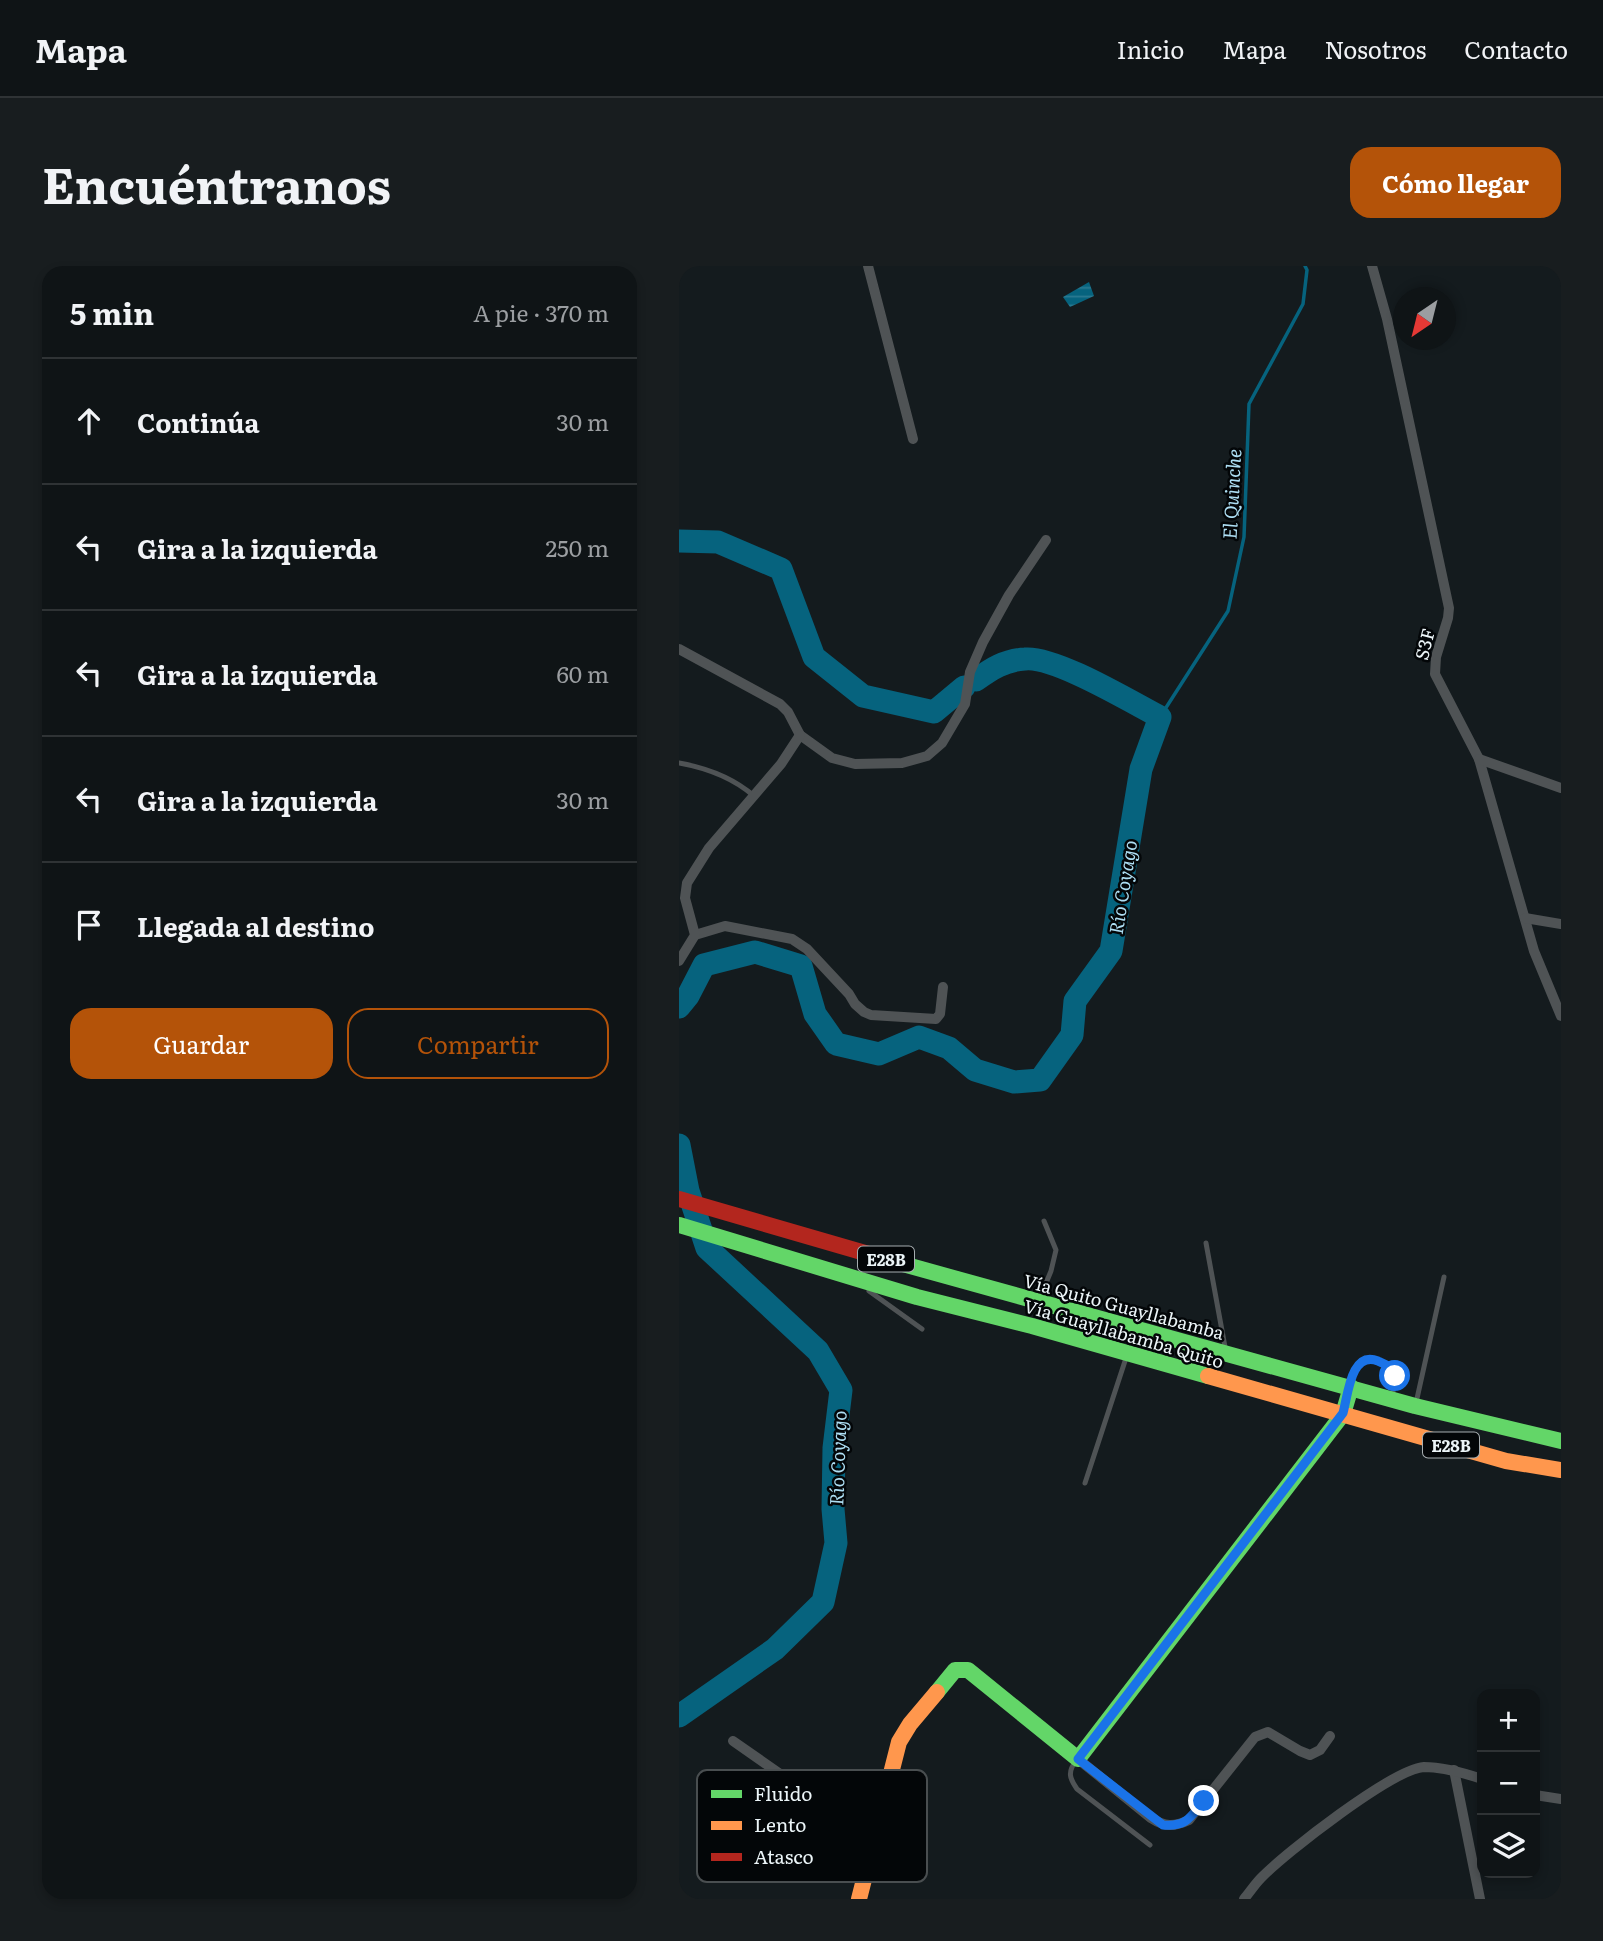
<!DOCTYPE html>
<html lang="es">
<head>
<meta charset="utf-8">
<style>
	:root { --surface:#0f1416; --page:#181d1f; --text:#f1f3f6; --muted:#9b9ea1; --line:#2f3335; --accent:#b45309 }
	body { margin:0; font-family:Literata,serif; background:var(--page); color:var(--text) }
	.controls { position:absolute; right:21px; bottom:21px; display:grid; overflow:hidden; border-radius:14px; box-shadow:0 4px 10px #0003 }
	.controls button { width:63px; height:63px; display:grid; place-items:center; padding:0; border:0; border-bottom:2px solid var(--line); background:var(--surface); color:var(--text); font:35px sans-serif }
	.compass { position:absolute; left:714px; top:21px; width:63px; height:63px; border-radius:50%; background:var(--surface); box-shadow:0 4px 10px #0003; rotate:215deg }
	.stop { position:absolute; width:21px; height:21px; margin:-16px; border:5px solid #1a73e8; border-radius:50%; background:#fff }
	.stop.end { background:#1a73e8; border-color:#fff; box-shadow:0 2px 7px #0008 }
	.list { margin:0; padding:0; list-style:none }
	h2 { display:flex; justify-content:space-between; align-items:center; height:91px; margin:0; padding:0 28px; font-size:30px }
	h2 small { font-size:23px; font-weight:400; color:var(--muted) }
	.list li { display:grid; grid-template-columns:46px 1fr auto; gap:21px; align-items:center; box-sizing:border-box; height:126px; padding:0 28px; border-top:2px solid var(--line) }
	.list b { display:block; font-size:26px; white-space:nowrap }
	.list em { font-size:23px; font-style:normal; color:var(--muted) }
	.actions { display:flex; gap:14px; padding:21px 28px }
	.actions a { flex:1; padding:16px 0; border:2px solid var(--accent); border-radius:21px; text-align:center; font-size:24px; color:var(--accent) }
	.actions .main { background:var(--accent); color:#fff }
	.icon { flex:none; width:38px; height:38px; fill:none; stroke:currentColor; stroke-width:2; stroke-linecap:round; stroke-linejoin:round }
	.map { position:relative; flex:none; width:882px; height:1633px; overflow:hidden; border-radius:21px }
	header { display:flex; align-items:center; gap:42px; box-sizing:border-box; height:98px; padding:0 35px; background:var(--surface); border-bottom:2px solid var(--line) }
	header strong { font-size:33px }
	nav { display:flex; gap:38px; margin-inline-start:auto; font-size:24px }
	.intro { display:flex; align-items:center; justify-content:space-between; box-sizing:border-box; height:168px; padding:0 42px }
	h1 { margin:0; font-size:49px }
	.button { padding:18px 32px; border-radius:21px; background:var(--accent); color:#fff; font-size:24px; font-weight:700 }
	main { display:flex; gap:42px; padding:0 42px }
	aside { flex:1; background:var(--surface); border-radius:21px; box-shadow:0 4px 10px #0003 }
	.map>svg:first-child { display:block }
	.water { fill:url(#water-rules) }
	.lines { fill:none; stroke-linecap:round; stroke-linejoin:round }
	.stream { stroke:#06637e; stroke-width:3.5 }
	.river { stroke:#06637e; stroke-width:23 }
	.lane { stroke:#4f5355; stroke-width:5 }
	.street { stroke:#4f5355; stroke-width:10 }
	.fast { stroke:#63d668; stroke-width:16 }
	.slow { stroke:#ff974d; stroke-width:16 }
	.jam { stroke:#b3261e; stroke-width:16 }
	.route { stroke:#1a73e8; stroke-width:9 }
	.labels { text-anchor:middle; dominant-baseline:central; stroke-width:5; stroke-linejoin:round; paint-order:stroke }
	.shield { fill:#030608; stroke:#a6adb0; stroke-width:2 }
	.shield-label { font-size:16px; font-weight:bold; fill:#ecf5f8 }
	.street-label { font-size:18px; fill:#ecf5f8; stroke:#030608 }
	.water-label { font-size:19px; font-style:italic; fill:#addef3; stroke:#030608 }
	.key { fill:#030608; stroke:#494e50; stroke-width:2 }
	.key-label { font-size:19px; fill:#ecf5f8 }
</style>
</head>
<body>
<header>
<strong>Mapa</strong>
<nav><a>Inicio</a><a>Mapa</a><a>Nosotros</a><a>Contacto</a></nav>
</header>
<div class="intro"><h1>Encuéntranos</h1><a class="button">Cómo llegar</a></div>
<main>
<aside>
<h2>5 min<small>A pie · 370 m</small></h2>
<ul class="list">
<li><svg class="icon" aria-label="ahead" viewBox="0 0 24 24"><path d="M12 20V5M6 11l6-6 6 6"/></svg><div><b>Continúa</b></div><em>30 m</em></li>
<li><svg class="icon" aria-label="left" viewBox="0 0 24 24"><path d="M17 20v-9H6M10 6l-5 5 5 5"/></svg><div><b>Gira a la izquierda</b></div><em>250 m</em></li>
<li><svg class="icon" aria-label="left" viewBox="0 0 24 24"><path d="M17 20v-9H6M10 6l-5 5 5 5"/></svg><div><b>Gira a la izquierda</b></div><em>60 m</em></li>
<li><svg class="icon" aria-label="left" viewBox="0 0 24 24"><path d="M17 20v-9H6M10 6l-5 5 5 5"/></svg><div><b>Gira a la izquierda</b></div><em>30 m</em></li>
<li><svg class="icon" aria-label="arrive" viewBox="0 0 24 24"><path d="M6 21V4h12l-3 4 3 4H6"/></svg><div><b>Llegada al destino</b></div></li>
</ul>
<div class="actions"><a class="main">Guardar</a><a>Compartir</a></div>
</aside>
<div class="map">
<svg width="882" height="1633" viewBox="0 0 882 1633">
	<defs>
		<pattern id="water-rules" width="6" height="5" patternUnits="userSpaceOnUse" patternTransform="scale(1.75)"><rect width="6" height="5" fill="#06637e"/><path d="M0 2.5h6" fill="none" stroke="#2a7a91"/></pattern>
	</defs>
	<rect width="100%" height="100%" fill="#141b1e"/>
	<path class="water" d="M410,16L415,30L391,41L384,31Z"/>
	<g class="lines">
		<path class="stream" d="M481,451L549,345L565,271L570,138L624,38L628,4L626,0"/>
		<g class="river">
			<path d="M0,275L39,276L102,303L135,391L184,430L255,446L285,421"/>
			<path d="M0,741L9,730L25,699L76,686L122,700L136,748L157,778L200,788L240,771L270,782L296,804L335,816L361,814L393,769L396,735L432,685L462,503L481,451C452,436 376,390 346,393C326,394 312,403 297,414"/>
			<path d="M0,879L9,925L28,982L139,1085L162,1124L155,1182L154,1243L157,1277L144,1336L96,1383L0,1450"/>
		</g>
		<g class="lane">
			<path d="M0,497C28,502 53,511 75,530"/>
			<path d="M527,977L546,1081"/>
			<path d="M190,1025L243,1063"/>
			<path d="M360,1034L372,1005L377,984L365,955"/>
			<path d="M672,1119C674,1113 674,1106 677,1101C685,1085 705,1096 714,1105V1130"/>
			<path d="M737,1137L765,1011"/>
			<path d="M406,1217L447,1092"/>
			<path d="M397,1495C388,1506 391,1513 398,1523L471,1579"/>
		</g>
		<g class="street">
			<path d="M189,0L234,173"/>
			<path d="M693,0L708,53L770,342L769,352L757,391L756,408L800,493L855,685L882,750"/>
			<path d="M0,383L101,438L109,446L121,469L153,492L176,498L223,497L248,490L263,477L286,438L291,406L304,376L330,329L367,274"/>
			<path d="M800,493L882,522"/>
			<path d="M846,652L882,658"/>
			<path d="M16,669L46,660L113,673L128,683L170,728L176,738L185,746L192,749L257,753L261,748L264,721"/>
			<path d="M0,695L16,669L6,632L8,617L30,582L102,498L121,469"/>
			<path d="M54,1475L147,1540L201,1552"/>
			<path d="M399,1493L472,1552C486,1561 495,1561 510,1554L576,1471L589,1466L621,1485L631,1489L641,1484L651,1470"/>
			<path d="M775,1504L801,1633"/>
			<path d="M856,1529L882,1533"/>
			<path d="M565,1633C571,1626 576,1618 582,1612C606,1587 714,1503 745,1501C765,1501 785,1507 803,1513"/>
		</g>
		<g class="fast">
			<path d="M0,959L238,1031L353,1060L529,1110"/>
			<path d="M224,998L736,1140L882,1175"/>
			<path d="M258,1426L276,1404H289L399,1493L664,1148L672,1121"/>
		</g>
		<g class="slow">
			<path d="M529,1110L827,1195L882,1204"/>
			<path d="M180,1633L220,1476L231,1458L258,1426"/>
		</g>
		<path class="jam" d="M0,933L224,998"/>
	</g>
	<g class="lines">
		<path class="route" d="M525,1535C511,1552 507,1561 484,1559L399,1493L664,1147C669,1129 672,1084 699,1095C708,1099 713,1101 716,1110"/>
	</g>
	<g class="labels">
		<g class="shield">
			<rect x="179" y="980.5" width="56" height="25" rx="5"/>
			<rect x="744" y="1166.5" width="56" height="25" rx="5"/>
		</g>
		<g class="shield-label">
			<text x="207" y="993">E28B</text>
			<text x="772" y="1179">E28B</text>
		</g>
		<g class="street-label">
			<text transform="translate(745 378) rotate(-76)">S3F</text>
			<text transform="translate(445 1040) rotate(15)">Vía Quito Guayllabamba</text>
			<text transform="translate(445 1067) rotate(16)">Vía Guayllabamba Quito</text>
		</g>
		<g class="water-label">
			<text transform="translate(552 228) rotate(-87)">El Quinche</text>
			<text transform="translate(443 621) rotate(-81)">Río Coyago</text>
			<text transform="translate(158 1192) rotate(-88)">Río Coyago</text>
		</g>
	</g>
	<rect x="18" y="1504" width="230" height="112" rx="10" class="key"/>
	<rect x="32" y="1524" width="31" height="8" fill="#63d668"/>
	<rect x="32" y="1555" width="31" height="9" fill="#ff974d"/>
	<rect x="32" y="1587" width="31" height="8" fill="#b3261e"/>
	<g class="key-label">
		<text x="75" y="1535">Fluido</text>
		<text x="75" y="1566">Lento</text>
		<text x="75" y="1598">Atasco</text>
	</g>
</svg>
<div class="controls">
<button>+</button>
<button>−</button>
<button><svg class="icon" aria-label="layers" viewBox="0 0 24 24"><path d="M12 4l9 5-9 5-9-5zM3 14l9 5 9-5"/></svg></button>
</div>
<svg class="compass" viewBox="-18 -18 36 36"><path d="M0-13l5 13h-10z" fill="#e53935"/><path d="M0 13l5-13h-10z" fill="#9b9ea1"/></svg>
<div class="stop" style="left:716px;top:1110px"></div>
<div class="stop end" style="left:525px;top:1535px"></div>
</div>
</main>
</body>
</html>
